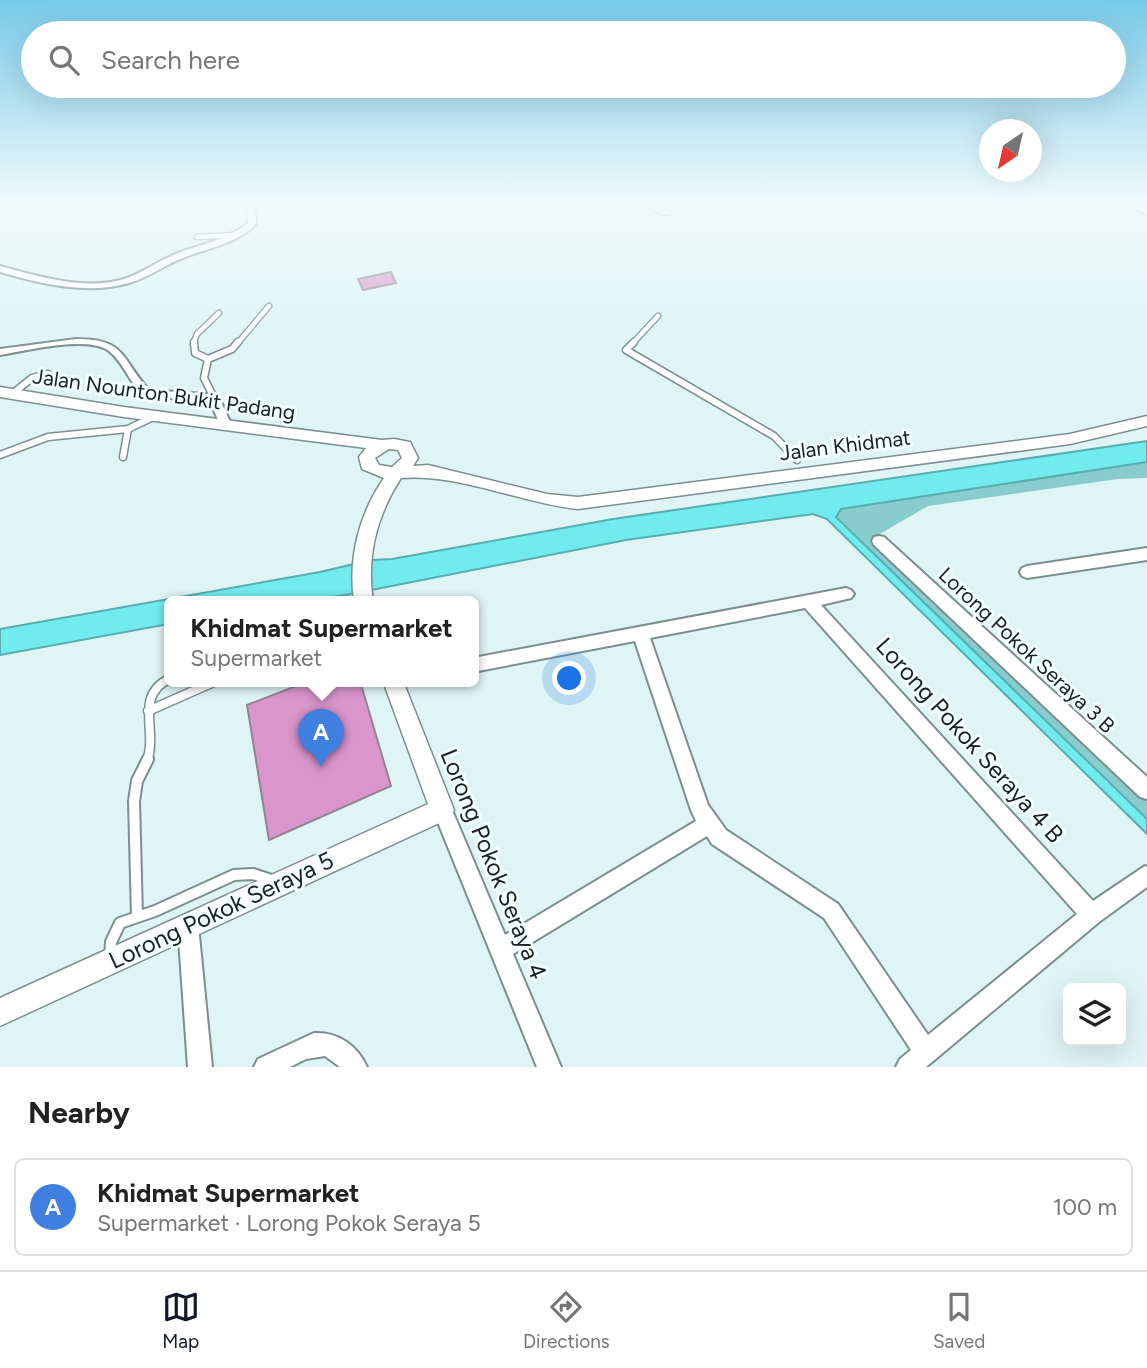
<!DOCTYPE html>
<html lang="en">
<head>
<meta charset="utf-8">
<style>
	:root { --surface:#fff; --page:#f2f2f2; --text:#222; --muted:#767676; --line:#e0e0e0; --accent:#111827 }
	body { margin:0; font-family:Figtree,sans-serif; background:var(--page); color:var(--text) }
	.controls { position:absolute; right:21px; bottom:21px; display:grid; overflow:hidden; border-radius:10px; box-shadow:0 7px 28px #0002 }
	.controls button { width:63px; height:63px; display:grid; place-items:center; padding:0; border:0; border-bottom:2px solid var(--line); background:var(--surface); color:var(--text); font:35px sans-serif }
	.compass { position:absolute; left:979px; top:119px; width:63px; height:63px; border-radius:50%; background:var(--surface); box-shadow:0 7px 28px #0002; rotate:214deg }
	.you { position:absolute; left:570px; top:679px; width:24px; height:24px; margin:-18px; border:5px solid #fff; border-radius:50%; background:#1a73e8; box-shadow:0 0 0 10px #1a73e833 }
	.badge { display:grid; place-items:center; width:46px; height:46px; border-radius:50%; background:var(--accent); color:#fff; font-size:23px; font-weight:700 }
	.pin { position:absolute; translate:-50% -58px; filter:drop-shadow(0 2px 4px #0008) }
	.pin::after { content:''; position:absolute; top:37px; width:24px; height:21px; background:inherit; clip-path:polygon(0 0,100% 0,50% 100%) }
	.popup { position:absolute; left:164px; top:596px; width:315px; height:91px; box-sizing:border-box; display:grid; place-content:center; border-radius:10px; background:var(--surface); filter:drop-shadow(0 2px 5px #0005); font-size:23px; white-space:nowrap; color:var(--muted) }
	.popup b { font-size:26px; color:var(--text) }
	.popup::after { content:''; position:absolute; left:50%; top:100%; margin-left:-14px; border:14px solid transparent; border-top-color:var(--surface) }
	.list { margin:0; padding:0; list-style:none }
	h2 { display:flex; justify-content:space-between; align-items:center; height:91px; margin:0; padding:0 28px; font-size:30px }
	h2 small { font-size:23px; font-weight:400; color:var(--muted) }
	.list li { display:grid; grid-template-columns:46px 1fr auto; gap:21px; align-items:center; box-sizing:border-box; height:98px; margin:0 14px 14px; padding:0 14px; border:2px solid var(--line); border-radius:10px }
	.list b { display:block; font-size:26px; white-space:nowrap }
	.list p { margin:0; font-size:23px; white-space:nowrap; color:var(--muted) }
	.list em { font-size:23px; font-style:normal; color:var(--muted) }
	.icon { flex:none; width:38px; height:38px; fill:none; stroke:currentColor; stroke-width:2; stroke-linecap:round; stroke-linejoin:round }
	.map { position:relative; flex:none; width:1147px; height:1067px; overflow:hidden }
	.search { position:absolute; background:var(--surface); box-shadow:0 7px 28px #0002; left:21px; right:21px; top:21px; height:77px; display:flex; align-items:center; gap:18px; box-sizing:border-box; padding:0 24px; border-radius:38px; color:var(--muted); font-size:26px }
	.sheet { height:203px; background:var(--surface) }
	nav { display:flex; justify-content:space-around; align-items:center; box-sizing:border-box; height:98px; border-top:2px solid var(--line); background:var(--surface); font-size:19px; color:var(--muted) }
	nav a { display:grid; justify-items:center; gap:4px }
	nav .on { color:var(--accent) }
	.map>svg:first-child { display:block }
	.green { fill:#89cccd }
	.water { fill:#71ebee; stroke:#57aeb0; stroke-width:2 }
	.building { fill:#da95cc; stroke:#92858f; stroke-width:2 }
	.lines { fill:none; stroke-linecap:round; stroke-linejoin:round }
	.service-far3-casing { stroke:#7c8f8f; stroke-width:7 }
	.service-far2-casing { stroke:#7c8f8f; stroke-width:9 }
	.service-far1-casing { stroke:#7c8f8f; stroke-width:11 }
	.service-casing { stroke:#7c8f8f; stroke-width:14 }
	.minor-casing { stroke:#7c8f8f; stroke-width:4 }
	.tertiary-casing { stroke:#7c8f8f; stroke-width:3 }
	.service-far3 { stroke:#fff; stroke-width:4.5 }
	.service-far2 { stroke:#fff; stroke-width:6 }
	.service-far1 { stroke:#fff; stroke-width:8 }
	.service { stroke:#fff; stroke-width:10 }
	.minor { fill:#fff; fill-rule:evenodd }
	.tertiary { fill:#fff; fill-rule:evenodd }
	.labels { text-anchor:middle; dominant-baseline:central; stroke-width:6; stroke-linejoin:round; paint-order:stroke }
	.street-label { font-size:21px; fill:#192121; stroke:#f3ffff }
	.near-street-label { font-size:24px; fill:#192121; stroke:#f3ffff }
</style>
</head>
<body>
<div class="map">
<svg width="1147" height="1067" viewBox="0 0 1147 1067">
	<rect width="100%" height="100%" fill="#dff4f4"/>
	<path class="green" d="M1147,462V478L1118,479L928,506L871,539L1147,800V819L836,517L841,509Z"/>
	<path class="water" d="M1147,441V462L841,509L836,517L1147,819V834L827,519L813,514L626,540L346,595L298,601H169V624L0,655V629L320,572L371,560L392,559L613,519Z"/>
	<g class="building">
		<path d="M391,272L396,283L363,290L358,279Z"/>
		<path d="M309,681H360L391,786L269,840L247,705Z"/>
	</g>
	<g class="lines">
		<defs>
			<g id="service-far3">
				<path d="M197,237L236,235"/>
				<path d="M193,344L197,334L219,313"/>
				<path d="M237,344L269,306"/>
				<path d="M632,344L658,316"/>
			</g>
			<g id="service-far2">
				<path d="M194,342L195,353L208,359"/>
				<path d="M634,342L626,350L774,436L797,460"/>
				<path d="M12,394L32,378L48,374"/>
				<path d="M214,398L204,378L208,359L232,349L238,342"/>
				<path d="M0,455L48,437L128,429L155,416"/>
				<path d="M123,457L128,429"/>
			</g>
			<g id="service-far1">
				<path d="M148,711L216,681"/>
				<path d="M147,761C158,731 134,696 169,679"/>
			</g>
			<g id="service">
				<path d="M137,916L134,801L137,781L148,759"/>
				<path d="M110,957L111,942L120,923L155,911L234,875L253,874L271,880"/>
			</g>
			<g id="minor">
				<path d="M242,204H251L255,207L256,224C238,243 212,247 188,256C167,263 150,277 129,283C88,295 40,284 0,272V266C38,276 84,291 124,279C143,273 159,260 178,253C202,244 227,240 248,223L247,208Z"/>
				<path d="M641,204H652L671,213L664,215Z"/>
				<path d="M1122,204H1133L1147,209V214Z"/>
				<path d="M76,339C127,339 120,358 149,390L218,395L231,424L229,427H221L210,401L142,396C130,382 123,362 109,351C88,335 25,351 0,355V349Z"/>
				<path d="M879,536L884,537L1147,777V799L1140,797L874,545L872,541L874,537Z"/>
				<path d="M1147,548V560L1027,578L1022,576L1020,572L1022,568L1027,566Z"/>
				<path d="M846,588L851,590L854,594L851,598L821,605L1093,901L1145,866L1147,867V887L1099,922L926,1067H896L900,1059L911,1050L824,918L712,844L707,836L513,954L561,1067H537L433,810L435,803L442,801L449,803L505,935L696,821L691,810L635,641L473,672V658ZM805,608L1077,914L928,1035L838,904L726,830L708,805L650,638Z"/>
				<path d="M188,915L195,918L198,925L212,1067H188L178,925L181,918Z"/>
				<path d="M314,1033C338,1032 357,1045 367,1067H340L325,1056L306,1059L290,1067H254L258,1059Z"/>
			</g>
			<g id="tertiary">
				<path d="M0,387L124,407L382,440L394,439L410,442L418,458L413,466L428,465L547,494L578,497L1070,434L1147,416V426L1070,444L578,509C520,503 458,473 401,478C377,515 366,557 373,601H354C348,558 359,514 384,478L362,469L359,457L366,448L124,417L0,397ZM389,449L398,450L402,458L392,467L379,465L375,458Z"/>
				<path d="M383,681H403L454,810L450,818L0,1026V998L428,804Z"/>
			</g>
		</defs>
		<use href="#service-far3" class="service-far3-casing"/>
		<use href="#service-far2" class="service-far2-casing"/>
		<use href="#service-far1" class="service-far1-casing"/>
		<use href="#service" class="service-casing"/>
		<use href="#minor" class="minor-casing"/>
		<use href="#tertiary" class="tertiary-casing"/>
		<use href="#service-far3" class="service-far3"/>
		<use href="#service-far2" class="service-far2"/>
		<use href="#service-far1" class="service-far1"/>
		<use href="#service" class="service"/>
		<use href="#minor" class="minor"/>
		<use href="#tertiary" class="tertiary"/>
	</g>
	<linearGradient id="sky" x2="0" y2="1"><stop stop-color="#78caea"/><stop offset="0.58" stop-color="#f1fafa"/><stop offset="1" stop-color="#f1fafa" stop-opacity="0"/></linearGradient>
	<rect width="1147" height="353" fill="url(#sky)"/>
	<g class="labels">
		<g class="street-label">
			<text transform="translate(164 394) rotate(8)">Jalan Nounton Bukit Padang</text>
			<text transform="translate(845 445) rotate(-7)">Jalan Khidmat</text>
			<text transform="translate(1027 650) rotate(43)">Lorong Pokok Seraya 3 B</text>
		</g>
		<g class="near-street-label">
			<text transform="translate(970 740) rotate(48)">Lorong Pokok Seraya 4 B</text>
			<text transform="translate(494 864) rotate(68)">Lorong Pokok Seraya 4</text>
			<text transform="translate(221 910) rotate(-25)">Lorong Pokok Seraya 5</text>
		</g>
	</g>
</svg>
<div class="controls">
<button><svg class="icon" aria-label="layers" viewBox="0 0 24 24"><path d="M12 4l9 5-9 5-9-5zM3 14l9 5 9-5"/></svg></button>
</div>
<svg class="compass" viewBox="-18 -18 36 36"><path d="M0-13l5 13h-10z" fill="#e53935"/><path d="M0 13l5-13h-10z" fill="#767676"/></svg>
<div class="you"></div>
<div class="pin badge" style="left:321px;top:767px;background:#3f7fe0">A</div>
<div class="popup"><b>Khidmat Supermarket</b>Supermarket</div>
<div class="search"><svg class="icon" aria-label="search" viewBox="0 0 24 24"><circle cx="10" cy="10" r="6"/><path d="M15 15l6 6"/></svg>Search here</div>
</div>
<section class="sheet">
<h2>Nearby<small></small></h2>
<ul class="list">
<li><span class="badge" style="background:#3f7fe0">A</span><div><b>Khidmat Supermarket</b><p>Supermarket · Lorong Pokok Seraya 5</p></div><em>100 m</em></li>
</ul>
</section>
<nav>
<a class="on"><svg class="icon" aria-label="map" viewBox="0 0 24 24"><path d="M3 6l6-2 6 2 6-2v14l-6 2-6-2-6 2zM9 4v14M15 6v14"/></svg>Map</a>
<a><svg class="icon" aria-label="directions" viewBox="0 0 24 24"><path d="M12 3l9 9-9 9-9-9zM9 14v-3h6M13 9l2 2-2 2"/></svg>Directions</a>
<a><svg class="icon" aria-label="saved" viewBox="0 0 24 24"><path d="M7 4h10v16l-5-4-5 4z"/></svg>Saved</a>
</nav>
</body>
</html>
